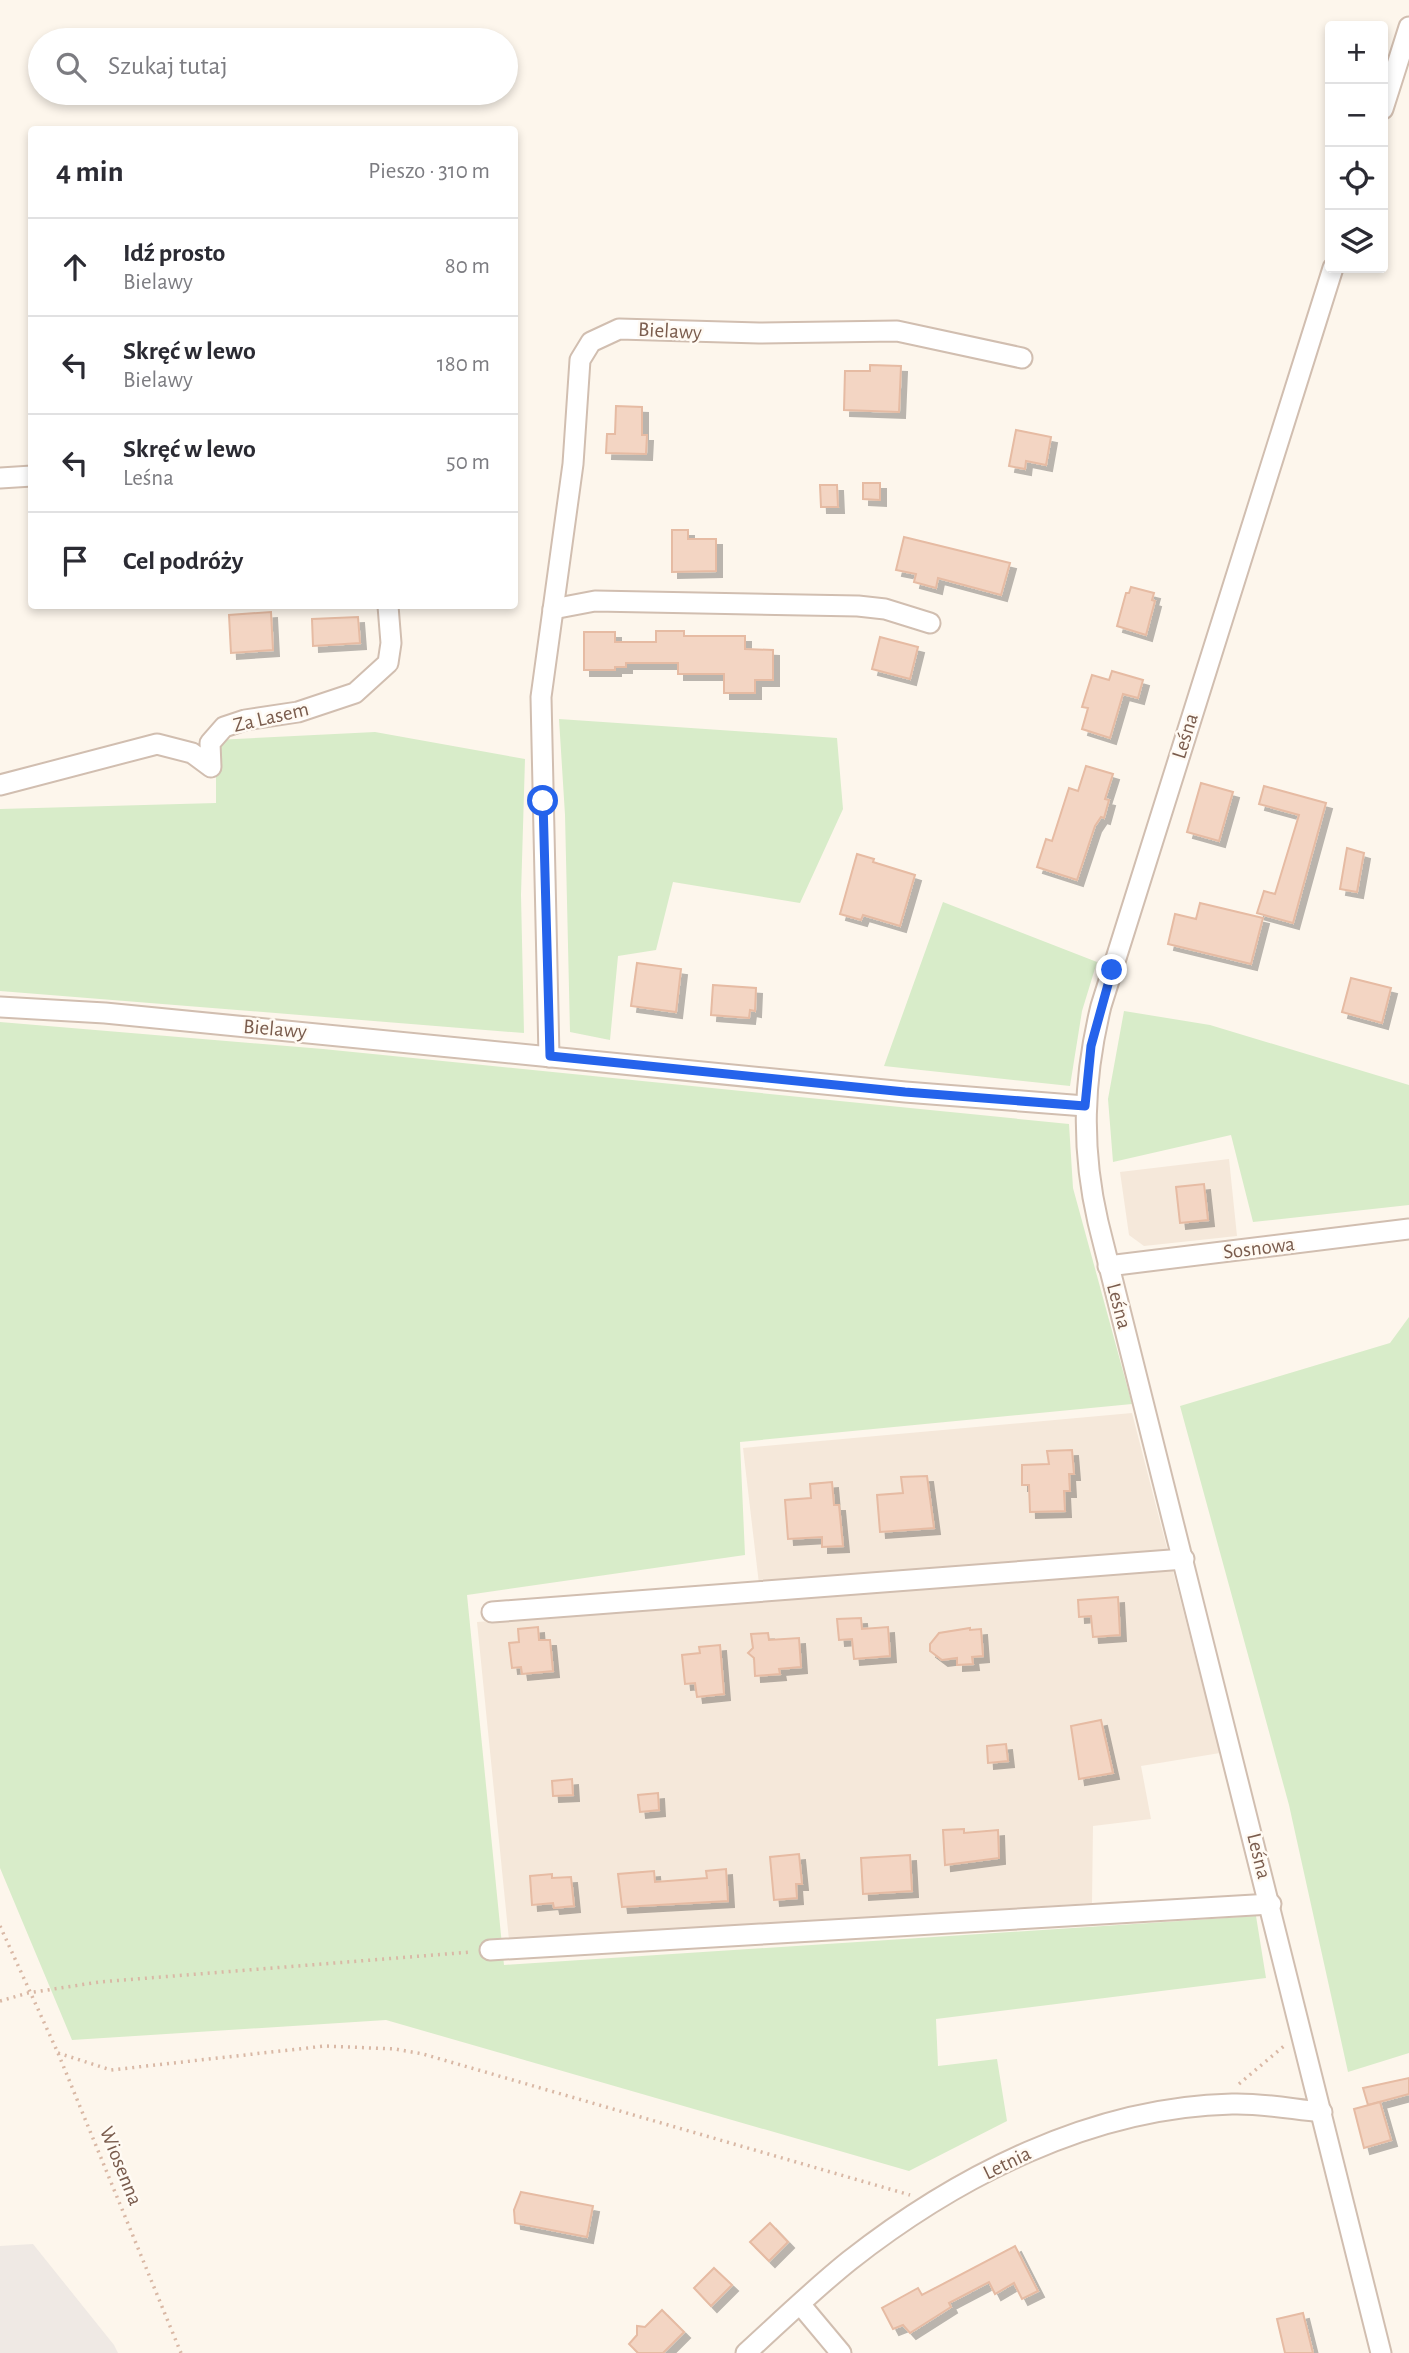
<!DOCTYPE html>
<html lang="pl">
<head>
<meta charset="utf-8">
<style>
	:root { --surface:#fff; --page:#f2f2f3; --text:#2b2b33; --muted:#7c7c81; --line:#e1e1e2 }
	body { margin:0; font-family:"Alegreya Sans",sans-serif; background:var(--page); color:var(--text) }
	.controls { position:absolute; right:21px; top:21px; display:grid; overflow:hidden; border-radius:7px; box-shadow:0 4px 10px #0003 }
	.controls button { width:63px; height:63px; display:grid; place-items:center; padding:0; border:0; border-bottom:2px solid var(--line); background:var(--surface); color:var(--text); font:35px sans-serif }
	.stop { position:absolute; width:21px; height:21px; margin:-16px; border:5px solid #2563eb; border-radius:50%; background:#fff }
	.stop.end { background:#2563eb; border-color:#fff; box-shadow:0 2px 7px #0008 }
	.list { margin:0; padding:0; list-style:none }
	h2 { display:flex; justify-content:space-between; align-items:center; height:91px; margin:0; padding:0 28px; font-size:30px }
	h2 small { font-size:23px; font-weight:400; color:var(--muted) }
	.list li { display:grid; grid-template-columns:46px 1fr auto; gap:21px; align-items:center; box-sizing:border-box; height:98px; padding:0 28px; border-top:2px solid var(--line) }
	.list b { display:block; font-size:26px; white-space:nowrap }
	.list p { margin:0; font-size:23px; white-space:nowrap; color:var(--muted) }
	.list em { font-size:23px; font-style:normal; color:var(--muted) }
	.icon { flex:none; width:38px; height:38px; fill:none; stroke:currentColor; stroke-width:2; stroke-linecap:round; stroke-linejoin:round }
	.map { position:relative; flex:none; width:1409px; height:2353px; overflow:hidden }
	.search { position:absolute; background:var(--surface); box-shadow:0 4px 10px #0003; left:28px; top:28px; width:490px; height:77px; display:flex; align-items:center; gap:18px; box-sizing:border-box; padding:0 24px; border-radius:38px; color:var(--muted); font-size:26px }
	.panel { position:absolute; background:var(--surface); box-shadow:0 4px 10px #0003; left:28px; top:126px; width:490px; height:483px; border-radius:7px }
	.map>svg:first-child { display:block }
	.residential { fill:#f5e8da }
	.industrial { fill:#efe9e4 }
	.green { fill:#d8ecc9 }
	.building { fill:#f3d5c3; stroke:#e6bba3; stroke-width:2; filter:url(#shadow) }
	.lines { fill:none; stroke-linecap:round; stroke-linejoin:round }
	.street-casing { stroke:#d1beb0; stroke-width:23 }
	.path { stroke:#d9b8a5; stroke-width:3.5; stroke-dasharray:2 5; stroke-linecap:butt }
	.street { stroke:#fff; stroke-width:19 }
	.route { stroke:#2563eb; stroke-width:9 }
	.labels { text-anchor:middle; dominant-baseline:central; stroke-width:5; stroke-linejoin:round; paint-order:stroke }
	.street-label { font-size:21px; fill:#7a5c4d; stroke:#fffaf3 }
</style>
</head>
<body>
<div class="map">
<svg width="1409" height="2353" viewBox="0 0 1409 2353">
	<defs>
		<filter id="shadow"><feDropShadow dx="6" dy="6" stdDeviation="0" flood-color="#0004"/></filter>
	</defs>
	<rect width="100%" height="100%" fill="#fdf6ec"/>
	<g class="residential">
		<path d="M1229,1159L1237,1236L1144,1246L1129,1235L1120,1172Z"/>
		<path d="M1132,1413L1220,1753L1141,1766L1151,1819L1093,1826L1092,1903L509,1940L477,1622L761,1601L743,1448Z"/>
	</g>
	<path class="industrial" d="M33,2244L114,2345L118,2353H0V2246Z"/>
	<g class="green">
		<path d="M559,719L837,738L843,809L800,903L673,882L656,950L618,956L610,1040L570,1032L565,815Z"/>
		<path d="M375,732L525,759L521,895L524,1033L0,991V809L216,803V740Z"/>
		<path d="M943,902L1097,962L1082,1011L1070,1086L884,1066Z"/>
		<path d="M1124,1011L1210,1025L1409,1085V1205L1253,1222L1231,1135L1113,1162L1108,1099Z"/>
		<path d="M0,1022L323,1049L1069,1124L1073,1188L1132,1404L740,1442L745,1555L467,1595L504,1965L1256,1916L1266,1978L936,2019L938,2066L997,2059L1007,2121L909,2171L386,2020L72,2040L0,1868Z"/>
		<path d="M1409,1317V2053L1348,2072L1289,1805L1180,1406L1390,1343Z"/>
	</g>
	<g class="building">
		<path d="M870,365L901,366L899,412L844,410L845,371H870Z"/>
		<path d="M616,406L642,407V435H647L646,454L606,453L607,434H615Z"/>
		<path d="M1016,430L1051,437L1046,465L1026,461L1025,469L1009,466Z"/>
		<path d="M863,483H880V500L863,499Z"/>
		<path d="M820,485H837L838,507H821Z"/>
		<path d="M672,530H688V539H716V571L672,572Z"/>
		<path d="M904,537L1010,563L1001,595L938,578L936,588L914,582L916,574L896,570Z"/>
		<path d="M1131,587L1154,593L1152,600L1155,601L1146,635L1117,626L1126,593H1129Z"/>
		<path d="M271,612L273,650L231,653L229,615Z"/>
		<path d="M358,617L360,643L313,646L312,619Z"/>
		<path d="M656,631H684V636H745V649L773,650V680H755V693H724V674H678V663H626V667H615V670H584V632H615V642H656Z"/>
		<path d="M880,637L918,647L910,679L872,669Z"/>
		<path d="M1112,671L1143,680L1138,698L1123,694L1110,738L1082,729L1088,708L1082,707L1092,675L1109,680Z"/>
		<path d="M1086,766L1113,774L1105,799L1109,800L1104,818L1101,817L1095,826L1077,880L1037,867L1046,839L1052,841L1069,788L1078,791Z"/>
		<path d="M1201,783L1233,792L1219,841L1187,832Z"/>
		<path d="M1264,786L1326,803L1293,923L1257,913L1264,891L1275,894L1299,815L1259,804Z"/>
		<path d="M1347,848L1364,853L1357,892L1340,889Z"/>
		<path d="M857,854L874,859L873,862L915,875L900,926L863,915L861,920L840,914Z"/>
		<path d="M1200,903L1263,918L1251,964L1168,944L1175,914L1196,919Z"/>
		<path d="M637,963L681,969L676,1012L631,1006Z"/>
		<path d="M1351,978L1391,988L1382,1023L1342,1012Z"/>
		<path d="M713,985L756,988L755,1011L750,1010L749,1018L711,1015Z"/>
		<path d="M1204,1184L1208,1220L1180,1223L1176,1187Z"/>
		<path d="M1072,1450L1074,1474H1069L1070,1491H1064L1065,1511L1030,1512L1029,1485H1022V1465L1049,1464L1047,1451Z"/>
		<path d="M927,1476L934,1528L880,1532L877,1495L903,1493L901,1477Z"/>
		<path d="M832,1482L834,1505H839L843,1546L822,1547V1537L788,1539L785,1500L811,1498L810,1484Z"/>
		<path d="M1118,1597L1120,1635L1093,1637L1091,1616L1079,1617L1078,1600Z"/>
		<path d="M861,1618L862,1629L888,1627L890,1656L854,1659L852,1639L839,1640L837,1619Z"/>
		<path d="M538,1627L539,1640H550L553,1671L522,1674L521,1667L512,1668L509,1643L519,1642L518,1629Z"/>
		<path d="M970,1628V1630L981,1629L983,1656L972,1657L973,1664L957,1665V1658L942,1660L930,1651V1644L939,1633Z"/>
		<path d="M768,1633L769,1640L799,1638L801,1667L779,1669L780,1674L755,1676L754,1658L748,1653L753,1648L751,1634Z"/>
		<path d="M720,1645L724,1694L697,1697L695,1683L685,1684L682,1655L700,1653L699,1647Z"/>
		<path d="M1101,1720L1113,1773L1079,1779L1071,1726Z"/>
		<path d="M1006,1744L1008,1761L988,1763L987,1746Z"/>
		<path d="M572,1779L573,1795L553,1796L552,1781Z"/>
		<path d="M658,1793L659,1810L640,1812L638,1795Z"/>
		<path d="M964,1829V1833L998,1830L999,1858L945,1865L943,1830Z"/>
		<path d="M799,1854L802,1884H796L797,1898L774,1900L770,1857Z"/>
		<path d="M910,1855L912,1891L863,1894L861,1858Z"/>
		<path d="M726,1869L728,1901L622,1907L618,1874L654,1871L655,1882L707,1878L706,1871Z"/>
		<path d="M552,1874V1878L571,1877L574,1906L554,1908L553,1903L532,1905L530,1876Z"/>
		<path d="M1409,2078V2094L1368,2105L1363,2088Z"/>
		<path d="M1380,2102L1391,2140L1364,2148L1354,2109Z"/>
		<path d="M521,2192L593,2206L587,2237L515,2223L514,2210Z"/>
		<path d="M770,2223L788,2242L769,2261L750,2242Z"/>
		<path d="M1015,2246L1038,2291L1022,2299L1014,2283L995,2294L989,2282L949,2303L951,2307L910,2333L903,2325L893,2329L882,2308L918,2288L922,2295Z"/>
		<path d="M714,2268L732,2285L711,2306L694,2288Z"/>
		<path d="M662,2310L684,2332L663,2353H638L629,2344L637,2335V2326L645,2327Z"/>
		<path d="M1303,2313L1313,2353H1285L1277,2319Z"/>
	</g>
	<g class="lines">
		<defs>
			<g id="street">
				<path d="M1383,109L1409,27"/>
				<path d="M1333,268L1101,1006C1083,1080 1081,1148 1098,1222L1381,2353"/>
				<path d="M0,478L32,476"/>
				<path d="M553,609L595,601L858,606L885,609L930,623"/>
				<path d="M0,785L157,744L192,753L211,767L210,743L224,727L245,720L298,712L355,693L388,663L391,643L388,606"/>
				<path d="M0,1007L105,1013L905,1092L1085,1106"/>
				<path d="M549,1057L541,697L573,464L580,360L591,342L619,329L759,333L897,331L1022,358"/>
				<path d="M1108,1266L1409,1229"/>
				<path d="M492,1612L1184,1559"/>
				<path d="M490,1950L1271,1904"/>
				<path d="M800,2304L841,2353"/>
				<path d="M746,2353C780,2322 813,2290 849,2261C957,2176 1092,2107 1232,2104C1262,2103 1291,2109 1322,2112"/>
			</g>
		</defs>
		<use href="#street" class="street-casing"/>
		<g class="path">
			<path d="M0,1926L58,2053L181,2353"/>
			<path d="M0,2001L28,1993L99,1982L471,1952"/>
			<path d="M58,2053L111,2070L325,2046L395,2049L423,2054L910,2195"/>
			<path d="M1239,2084L1284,2046"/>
		</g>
		<use href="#street" class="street"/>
	</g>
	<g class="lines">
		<path class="route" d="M543,801L550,1056L905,1092L1085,1106L1091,1046L1112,970"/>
	</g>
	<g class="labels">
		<g class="street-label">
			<text transform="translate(670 331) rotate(3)">Bielawy</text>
			<text transform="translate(271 717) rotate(-13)">Za Lasem</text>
			<text transform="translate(1185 736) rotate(-73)">Leśna</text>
			<text transform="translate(275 1029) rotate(5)">Bielawy</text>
			<text transform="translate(1259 1248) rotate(-7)">Sosnowa</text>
			<text transform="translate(1119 1306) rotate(75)">Leśna</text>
			<text transform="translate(1259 1856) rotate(76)">Leśna</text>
			<text transform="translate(1007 2163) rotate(-26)">Letnia</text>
			<text transform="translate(121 2166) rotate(68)">Wiosenna</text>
		</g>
	</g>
</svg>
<div class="controls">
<button>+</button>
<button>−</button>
<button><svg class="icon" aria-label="locate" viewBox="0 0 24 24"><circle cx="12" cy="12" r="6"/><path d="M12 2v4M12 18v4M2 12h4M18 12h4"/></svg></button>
<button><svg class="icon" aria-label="layers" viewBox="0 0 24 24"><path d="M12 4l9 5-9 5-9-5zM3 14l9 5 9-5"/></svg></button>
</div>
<div class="stop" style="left:543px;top:801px"></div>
<div class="stop end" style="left:1112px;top:970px"></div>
<div class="search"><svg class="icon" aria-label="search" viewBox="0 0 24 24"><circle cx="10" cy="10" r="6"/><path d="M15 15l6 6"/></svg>Szukaj tutaj</div>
<section class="panel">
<h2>4 min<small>Pieszo · 310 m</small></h2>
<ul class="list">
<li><svg class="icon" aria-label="ahead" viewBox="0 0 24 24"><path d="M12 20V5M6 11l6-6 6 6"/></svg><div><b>Idź prosto</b><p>Bielawy</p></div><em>80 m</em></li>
<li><svg class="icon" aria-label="left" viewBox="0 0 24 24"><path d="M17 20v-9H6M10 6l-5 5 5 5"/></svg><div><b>Skręć w lewo</b><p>Bielawy</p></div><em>180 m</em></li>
<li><svg class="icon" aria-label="left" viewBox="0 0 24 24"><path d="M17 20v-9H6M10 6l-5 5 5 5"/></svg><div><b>Skręć w lewo</b><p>Leśna</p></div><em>50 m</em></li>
<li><svg class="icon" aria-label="arrive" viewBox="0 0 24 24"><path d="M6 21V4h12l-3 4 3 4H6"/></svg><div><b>Cel podróży</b></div></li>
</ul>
</section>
</div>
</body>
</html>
